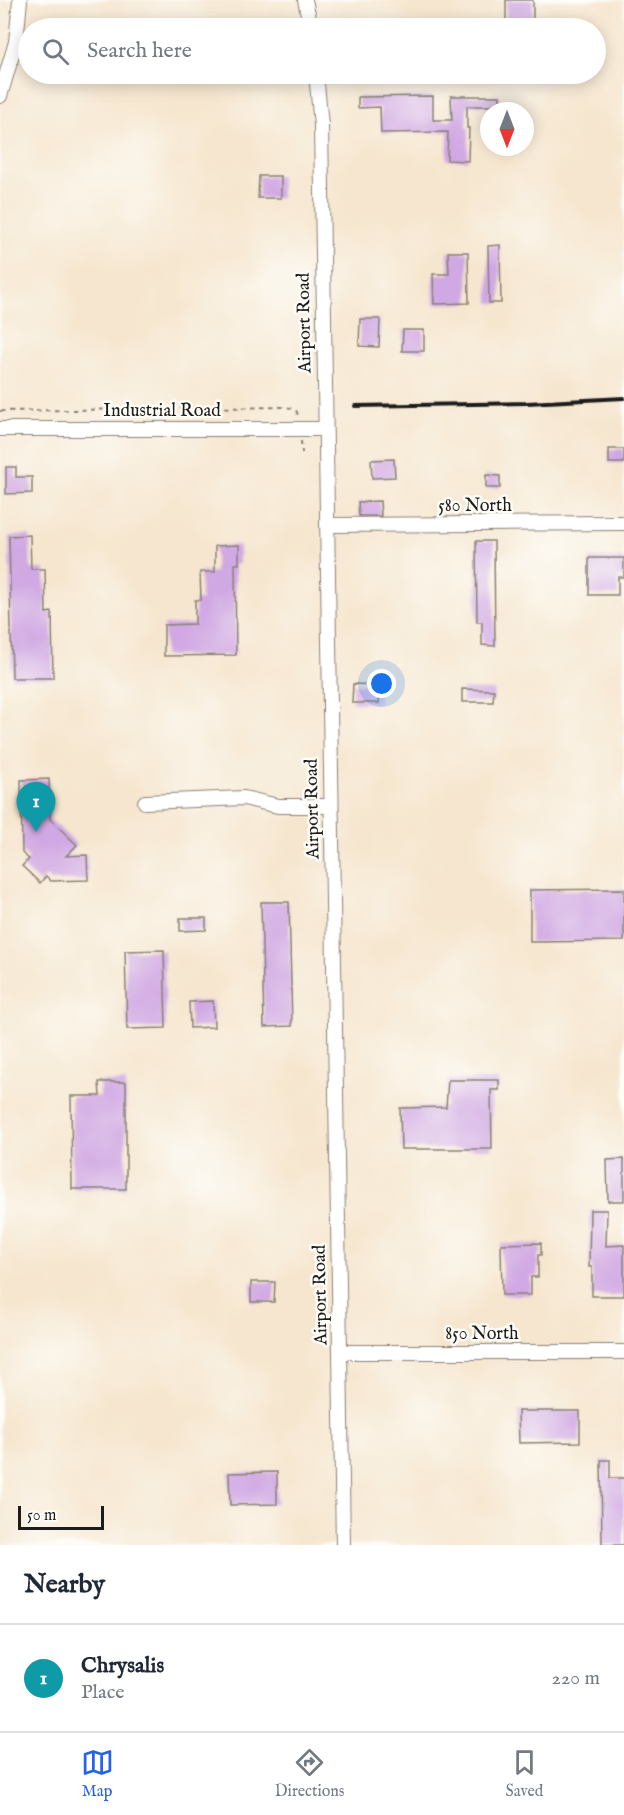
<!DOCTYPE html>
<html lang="en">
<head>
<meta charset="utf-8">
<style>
	:root { --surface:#fff; --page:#f6f6f7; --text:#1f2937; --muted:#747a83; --line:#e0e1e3; --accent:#2563eb }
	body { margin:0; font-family:"IM FELL English",serif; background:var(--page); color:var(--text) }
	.compass { position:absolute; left:480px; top:102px; width:54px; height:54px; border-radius:50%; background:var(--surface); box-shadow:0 3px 15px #0003; rotate:180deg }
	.scale { position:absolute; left:18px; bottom:15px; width:86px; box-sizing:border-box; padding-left:6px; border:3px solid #1c1c1c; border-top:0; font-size:16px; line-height:21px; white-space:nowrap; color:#1c1c1c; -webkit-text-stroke:4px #fdfcf7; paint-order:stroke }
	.you { position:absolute; left:382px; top:684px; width:21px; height:21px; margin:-15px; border:4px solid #fff; border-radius:50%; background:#1a73e8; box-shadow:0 0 0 9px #1a73e833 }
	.badge { display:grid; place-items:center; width:39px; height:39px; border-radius:50%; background:var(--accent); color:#fff; font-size:20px; font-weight:700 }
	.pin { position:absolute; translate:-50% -50px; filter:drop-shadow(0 2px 3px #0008) }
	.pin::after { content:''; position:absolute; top:32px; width:21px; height:18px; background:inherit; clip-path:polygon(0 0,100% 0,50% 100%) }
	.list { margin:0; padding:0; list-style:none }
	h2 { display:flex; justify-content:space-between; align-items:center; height:78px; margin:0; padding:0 24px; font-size:26px }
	h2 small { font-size:20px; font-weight:400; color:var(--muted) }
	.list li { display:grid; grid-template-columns:39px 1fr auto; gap:18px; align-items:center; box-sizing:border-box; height:108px; padding:0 24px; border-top:2px solid var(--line) }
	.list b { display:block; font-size:22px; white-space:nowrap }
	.list p { margin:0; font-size:20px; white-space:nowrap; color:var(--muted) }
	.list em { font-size:20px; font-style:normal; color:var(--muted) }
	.icon { flex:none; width:33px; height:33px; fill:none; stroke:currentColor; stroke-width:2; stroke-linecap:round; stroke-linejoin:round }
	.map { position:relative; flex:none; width:624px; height:1545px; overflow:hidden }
	.search { position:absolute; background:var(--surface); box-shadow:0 3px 15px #0003; left:18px; right:18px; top:18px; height:66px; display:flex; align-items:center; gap:15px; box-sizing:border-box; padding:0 21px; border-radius:33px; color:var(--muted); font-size:22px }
	.sheet { height:186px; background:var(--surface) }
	nav { display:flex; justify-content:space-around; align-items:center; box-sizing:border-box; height:84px; border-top:2px solid var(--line); background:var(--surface); font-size:16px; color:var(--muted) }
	nav a { display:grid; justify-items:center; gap:3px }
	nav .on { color:var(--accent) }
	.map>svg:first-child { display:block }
	.building { fill:#d0a8e3 }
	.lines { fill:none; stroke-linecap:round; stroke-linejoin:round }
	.minor-casing { stroke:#898176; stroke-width:16 }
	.path { stroke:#898176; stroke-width:2; stroke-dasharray:4.5 4.5; stroke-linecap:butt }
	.minor { stroke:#fff; stroke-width:14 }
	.rail { stroke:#1c1c1c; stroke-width:4 }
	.labels { text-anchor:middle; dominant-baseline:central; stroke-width:5; stroke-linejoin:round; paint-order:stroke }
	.street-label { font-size:18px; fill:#1c1c1c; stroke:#fdfcf7 }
</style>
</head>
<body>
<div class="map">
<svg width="624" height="1545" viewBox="0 0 624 1545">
	<rect width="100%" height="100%" fill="#fdfcf7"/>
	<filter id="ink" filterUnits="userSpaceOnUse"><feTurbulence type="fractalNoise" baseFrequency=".0167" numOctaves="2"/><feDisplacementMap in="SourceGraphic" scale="12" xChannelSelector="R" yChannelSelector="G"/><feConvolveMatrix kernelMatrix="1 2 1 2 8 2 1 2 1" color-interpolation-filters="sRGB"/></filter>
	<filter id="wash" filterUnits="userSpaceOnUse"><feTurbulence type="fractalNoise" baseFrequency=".008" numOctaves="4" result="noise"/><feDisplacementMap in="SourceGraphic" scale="24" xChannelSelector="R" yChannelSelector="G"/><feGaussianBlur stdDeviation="1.35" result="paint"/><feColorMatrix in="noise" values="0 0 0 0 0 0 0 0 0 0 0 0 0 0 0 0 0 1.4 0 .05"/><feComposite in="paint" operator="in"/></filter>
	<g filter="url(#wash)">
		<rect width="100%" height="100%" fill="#f6e6cf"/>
		<g id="blocks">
			<g class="building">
				<rect x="506" y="0" width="27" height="28"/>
				<path d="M433,96V120H452L451,96H500V106H467V128H469L468,161L447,160L448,132L381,133L380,107L358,108V97Z"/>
				<path d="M259,176H281V198H258Z"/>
				<path d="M500,245L501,303H489L488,246Z"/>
				<path d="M448,252H468L469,303L434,304L433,274H449Z"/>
				<path d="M360,319H380L379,347L359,346Z"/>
				<path d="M403,330H424V351H402Z"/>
				<rect x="609" y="449" width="15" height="14"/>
				<path d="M394,459L395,477L372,478L371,460Z"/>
				<path d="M6,467H16V477H32V493L6,494Z"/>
				<path d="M486,475L500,476V488H486Z"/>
				<path d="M380,501L381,516H359L358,502Z"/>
				<path d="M30,535L31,569H45L46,613L52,612L53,678H12L9,536Z"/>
				<path d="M476,541H494L495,646L482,645V622H477Z"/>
				<path d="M239,545V564H235L236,655L164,656V625L195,624V600H201L200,572H215V546Z"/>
				<path d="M589,558H624V577H618V595H589Z"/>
				<path d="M353,684L380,685L379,703H352Z"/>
				<path d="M462,689L494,690L493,702H462Z"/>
				<path d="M49,779L50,819L77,845L66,856L87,855L88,880L51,881L46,876L40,883L22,866L29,859L22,853L21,780Z"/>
				<path d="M624,889V941L530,942V890Z"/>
				<path d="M261,902H289L292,1026L264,1027Z"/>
				<path d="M180,918H206V930L180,931Z"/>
				<path d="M164,950L166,1028L127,1029L125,951Z"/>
				<path d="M213,1001L214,1027L190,1028L189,1002Z"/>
				<path d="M448,1080H499V1090H491L492,1149H401L400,1108L446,1107Z"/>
				<path d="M99,1082H126V1189H72L71,1096H100Z"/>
				<path d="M624,1159V1201H608L607,1160Z"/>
				<path d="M590,1210H607L606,1246L624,1245V1296H592V1267H589Z"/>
				<path d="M541,1243V1255H538V1277H531V1295H502L501,1244Z"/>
				<path d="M251,1282H275L274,1302H251Z"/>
				<path d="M518,1411H580V1442L519,1443Z"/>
				<path d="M601,1460H610V1478H624V1545H602Z"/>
				<path d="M277,1472V1504L230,1505L229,1473Z"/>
			</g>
		</g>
	</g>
	<g filter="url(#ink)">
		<use href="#blocks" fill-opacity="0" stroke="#898176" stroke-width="1.5"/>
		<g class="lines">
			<defs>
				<g id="minor">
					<path d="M305,0L311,28"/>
					<path d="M316,74L321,125L343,1545"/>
					<path d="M0,96L16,42L20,0"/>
					<path d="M0,429H325"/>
					<path d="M327,525L624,523"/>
					<path d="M145,802L244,798L278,806H331"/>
					<path d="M340,1352H624"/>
				</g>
			</defs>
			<use href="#minor" class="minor-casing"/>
			<g class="path">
				<path d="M0,411L287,407L296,410L299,418"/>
				<path d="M301,441L302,453"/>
			</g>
			<use href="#minor" class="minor"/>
			<path class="rail" d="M355,406L527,403L624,398"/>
		</g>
	</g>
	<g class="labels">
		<g class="street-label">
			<text transform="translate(305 323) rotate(-91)">Airport Road</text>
			<text x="162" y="411">Industrial Road</text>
			<text x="475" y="506">580 North</text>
			<text transform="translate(313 809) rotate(-91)">Airport Road</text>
			<text transform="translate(321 1295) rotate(-91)">Airport Road</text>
			<text x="482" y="1334">850 North</text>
		</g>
	</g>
</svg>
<svg class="compass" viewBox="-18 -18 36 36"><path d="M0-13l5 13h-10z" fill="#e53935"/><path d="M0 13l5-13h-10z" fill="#747a83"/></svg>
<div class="scale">50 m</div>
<div class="you"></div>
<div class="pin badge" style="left:36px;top:832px;background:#0f9aa8">1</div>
<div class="search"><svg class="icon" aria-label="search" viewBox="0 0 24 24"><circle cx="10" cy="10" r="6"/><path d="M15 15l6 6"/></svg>Search here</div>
</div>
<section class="sheet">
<h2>Nearby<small></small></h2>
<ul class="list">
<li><span class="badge" style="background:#0f9aa8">1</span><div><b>Chrysalis</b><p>Place</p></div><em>220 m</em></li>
</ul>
</section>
<nav>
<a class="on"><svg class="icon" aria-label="map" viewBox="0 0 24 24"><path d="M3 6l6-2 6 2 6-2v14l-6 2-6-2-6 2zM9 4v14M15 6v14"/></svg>Map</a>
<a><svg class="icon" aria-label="directions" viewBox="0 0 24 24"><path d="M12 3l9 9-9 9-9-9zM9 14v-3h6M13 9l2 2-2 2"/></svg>Directions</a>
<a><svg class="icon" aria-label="saved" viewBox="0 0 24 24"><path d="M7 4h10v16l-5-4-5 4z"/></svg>Saved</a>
</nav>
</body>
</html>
